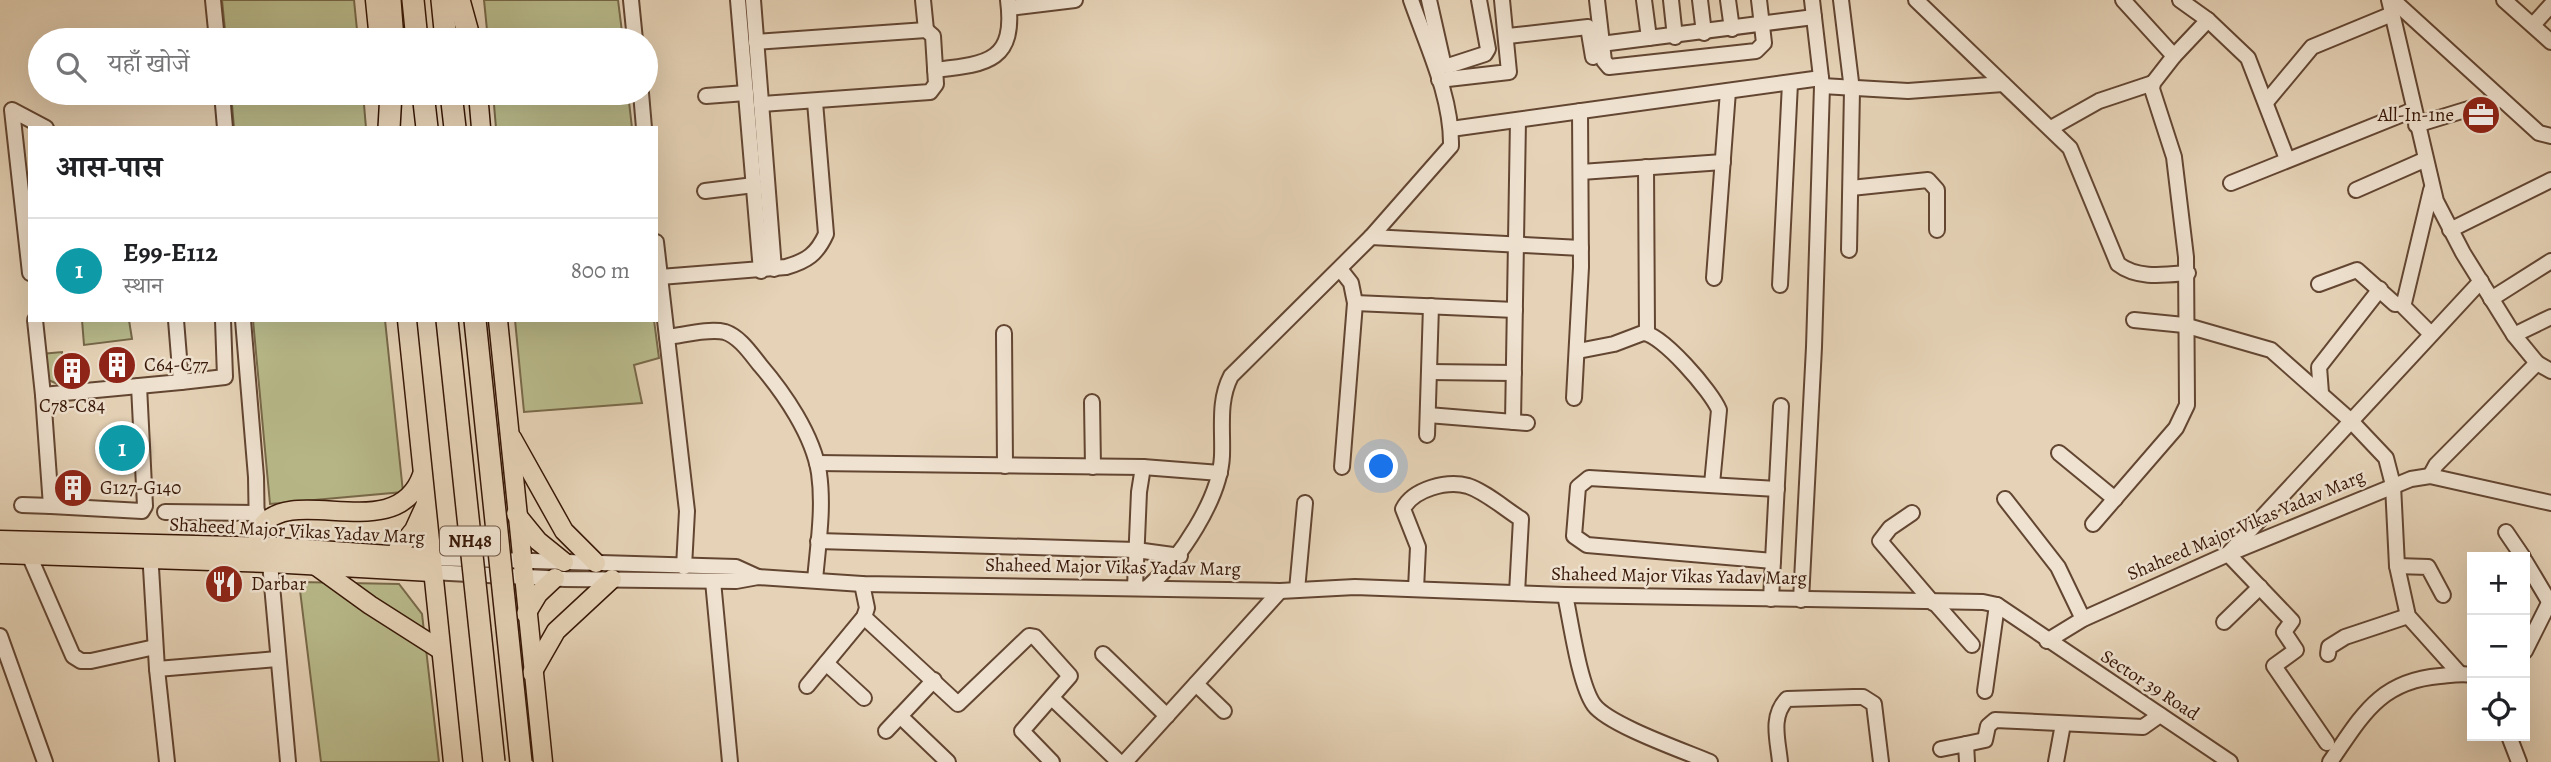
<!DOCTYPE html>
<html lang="hi">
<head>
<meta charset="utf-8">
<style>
	:root { --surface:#fff; --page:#f2f2f2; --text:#202124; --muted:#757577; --line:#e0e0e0; --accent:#8f2418 }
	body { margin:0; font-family:Alegreya,"Noto Serif Devanagari",serif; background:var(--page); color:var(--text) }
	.controls { position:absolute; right:21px; bottom:21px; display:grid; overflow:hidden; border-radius:0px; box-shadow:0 7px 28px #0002 }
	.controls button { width:63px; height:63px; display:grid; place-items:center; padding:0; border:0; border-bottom:2px solid var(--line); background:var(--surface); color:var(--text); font:35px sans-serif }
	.you { position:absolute; left:1382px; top:467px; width:24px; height:24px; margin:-18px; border:5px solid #fff; border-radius:50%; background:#1a73e8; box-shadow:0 0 0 10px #1a73e833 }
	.badge { display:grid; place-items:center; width:46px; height:46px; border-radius:50%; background:var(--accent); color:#fff; font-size:23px; font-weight:700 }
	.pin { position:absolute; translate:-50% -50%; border:4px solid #fff; box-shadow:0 2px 7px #0006 }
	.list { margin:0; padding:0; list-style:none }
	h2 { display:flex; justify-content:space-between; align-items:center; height:91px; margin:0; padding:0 28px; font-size:30px }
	h2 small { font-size:23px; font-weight:400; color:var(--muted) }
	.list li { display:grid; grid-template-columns:46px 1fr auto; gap:21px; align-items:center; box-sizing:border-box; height:105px; padding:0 28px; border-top:2px solid var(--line) }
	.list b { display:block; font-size:26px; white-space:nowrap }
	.list p { margin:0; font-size:23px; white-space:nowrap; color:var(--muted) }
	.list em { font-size:23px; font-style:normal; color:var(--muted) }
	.icon { flex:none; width:38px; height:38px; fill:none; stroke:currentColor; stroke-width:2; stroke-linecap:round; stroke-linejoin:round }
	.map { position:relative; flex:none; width:2551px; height:762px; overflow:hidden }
	.search { position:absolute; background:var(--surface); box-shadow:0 7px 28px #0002; left:28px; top:28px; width:630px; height:77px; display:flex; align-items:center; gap:18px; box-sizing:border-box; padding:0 24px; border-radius:38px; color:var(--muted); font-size:26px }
	.panel { position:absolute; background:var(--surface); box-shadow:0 7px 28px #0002; left:28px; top:126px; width:630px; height:196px; border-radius:0px }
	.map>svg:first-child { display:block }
	.green { fill:#b9bb8c; stroke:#786949; stroke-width:2 }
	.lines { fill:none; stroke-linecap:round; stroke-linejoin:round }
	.minor-casing { stroke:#634632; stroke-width:18 }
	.major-casing { stroke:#371706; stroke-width:21 }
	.highway-casing { stroke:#371706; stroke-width:24 }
	.minor { stroke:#efe2d0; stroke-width:14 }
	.major { stroke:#e6d3b7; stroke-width:18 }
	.highway { stroke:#e6d3b7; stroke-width:21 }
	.highway-bridge-casing { stroke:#371706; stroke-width:24; stroke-linecap:butt }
	.highway-bridge { stroke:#e6d3b7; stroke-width:21 }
	.labels { text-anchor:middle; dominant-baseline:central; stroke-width:5; stroke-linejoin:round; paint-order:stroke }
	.shield { fill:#efe2d0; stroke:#6e5443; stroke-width:2 }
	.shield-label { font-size:18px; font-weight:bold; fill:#371706 }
	.poi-label { font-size:19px; fill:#371706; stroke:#efe2d0; text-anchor:start }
	.street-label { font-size:19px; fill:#371706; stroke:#efe2d0 }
</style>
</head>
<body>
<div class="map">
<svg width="2551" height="762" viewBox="0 0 2551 762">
	<rect width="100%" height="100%" fill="#e6d3b7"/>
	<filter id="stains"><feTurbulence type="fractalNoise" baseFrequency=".00286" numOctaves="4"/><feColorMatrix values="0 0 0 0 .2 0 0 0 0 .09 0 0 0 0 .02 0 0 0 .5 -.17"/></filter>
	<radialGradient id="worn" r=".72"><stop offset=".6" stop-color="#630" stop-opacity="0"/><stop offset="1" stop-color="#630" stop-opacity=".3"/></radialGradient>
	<g class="green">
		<path d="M222,0H354L358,40H226Z"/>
		<path d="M484,0H618L623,40H488Z"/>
		<path d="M231,93H363L366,128H234Z"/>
		<path d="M493,93H628L632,128H496Z"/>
		<path d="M82,320H129L132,339L84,345Z"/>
		<path d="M253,320H385L403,492L270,504Z"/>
		<path d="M515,320H654L659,358L634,365L642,403L524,412Z"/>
		<path d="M62,352L64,387L44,378L41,354Z"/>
		<path d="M299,582L399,584L422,614L439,762H321Z"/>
	</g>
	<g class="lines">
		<defs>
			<g id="minor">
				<path d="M213,0L217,40"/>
				<path d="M631,0L635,40"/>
				<path d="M738,0L761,271"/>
				<path d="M753,0L774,269"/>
				<path d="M923,0L926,30"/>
				<path d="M1429,0L1443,62L1448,66L1485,54L1488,49L1479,0"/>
				<path d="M1597,0L1604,61L1609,67L1756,51L1764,43L1759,0"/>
				<path d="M1644,0L1649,38"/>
				<path d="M1671,0L1675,37"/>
				<path d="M1700,0L1704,33"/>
				<path d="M1728,0L1732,29"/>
				<path d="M1841,0L1852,90L1849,250"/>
				<path d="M1916,0L2070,148L2118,264C2137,279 2164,275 2188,273"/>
				<path d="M2389,0L2436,201L2463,253L2514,335L2537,363L2551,371"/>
				<path d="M2393,0L2539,133L2551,136"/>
				<path d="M2504,0L2551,42"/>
				<path d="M1009,8L1075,0"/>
				<path d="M2208,20L2248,58L2287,159"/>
				<path d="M2533,25L2551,5"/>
				<path d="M1508,36L1588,27L1593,57"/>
				<path d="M756,42L926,30L933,36L936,84L930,92L761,104"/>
				<path d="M1601,44L1814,17"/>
				<path d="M2174,56L2208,20L2180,0"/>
				<path d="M935,70C987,64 1016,62 1008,0"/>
				<path d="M1439,80L1509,72L1502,0"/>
				<path d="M1822,86L1908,91L2003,84"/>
				<path d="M222,93L225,128"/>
				<path d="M641,93L644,128"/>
				<path d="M706,96L746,93"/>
				<path d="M2267,101L2312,47L2392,14"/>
				<path d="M2416,125L2501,99"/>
				<path d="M2051,128L2099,101L2153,83"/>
				<path d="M1451,129L1821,78"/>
				<path d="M1646,167L1647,332"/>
				<path d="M1581,172L1723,162"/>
				<path d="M2231,183L2413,110"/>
				<path d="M1851,188L1928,180L1937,190V230"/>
				<path d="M2356,190L2424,160"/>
				<path d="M705,191L754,185"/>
				<path d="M2450,230L2551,180"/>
				<path d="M1371,237L1581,248"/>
				<path d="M656,242L687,511L684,567"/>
				<path d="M1340,269L1351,283L1355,303L1342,467"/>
				<path d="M30,273L12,110L46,128"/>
				<path d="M660,277L786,267C807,261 817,254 826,234L815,102"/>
				<path d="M1714,278L1728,91"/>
				<path d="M2319,284L2357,270L2395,304L2404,303L2431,190"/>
				<path d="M1780,285L1790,83"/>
				<path d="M2491,299L2551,261"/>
				<path d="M1355,303L1515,310"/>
				<path d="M2401,304L2431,334"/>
				<path d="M35,320L43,395L181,382L176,320"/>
				<path d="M243,320L256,477L257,535"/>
				<path d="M2134,320L2184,325L2271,350L2350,420L2386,458L2393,485L2397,566L2408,616L2460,674"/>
				<path d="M1004,333L1005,466"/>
				<path d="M2514,335L2551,317"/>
				<path d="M667,337C684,335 709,328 725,332C740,337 751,354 760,365C784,393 813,435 819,473C824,508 818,545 815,580"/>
				<path d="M1578,351L1614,344L1643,333C1661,333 1712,392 1719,410L1712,484"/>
				<path d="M1429,372L1514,373"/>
				<path d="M181,382L225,377L223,320"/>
				<path d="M2321,393L2319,367L2380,289"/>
				<path d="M43,395L51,506L142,511L145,506L139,386"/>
				<path d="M1574,398L1581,267L1580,111"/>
				<path d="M1092,402L1093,467"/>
				<path d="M1428,415L1527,423"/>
				<path d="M1513,422L1518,120"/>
				<path d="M1427,435L1431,306"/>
				<path d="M2059,453L2115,499"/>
				<path d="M817,463L1143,467L1220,473"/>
				<path d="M2430,476L2436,465L2537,363"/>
				<path d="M2005,499L2058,567L2083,619"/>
				<path d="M22,505L51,506"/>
				<path d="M165,512L258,513"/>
				<path d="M1912,513L1890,528L1880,541L1933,603"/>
				<path d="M2093,524L2176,428L2187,405L2186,257L2174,157L2152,89L2153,83L2174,56L2123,0"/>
				<path d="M2506,532L2523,557"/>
				<path d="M818,541L1136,550L1180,556"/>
				<path d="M150,551L157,669L167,762"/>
				<path d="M29,555L73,656L81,661H91L155,647"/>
				<path d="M431,558L736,567L758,577"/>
				<path d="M1773,561L1587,545L1574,536L1578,487L1589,478L1777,489"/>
				<path d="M2525,561L2550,603"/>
				<path d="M270,563L288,762"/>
				<path d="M2397,566L2428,567L2443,595"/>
				<path d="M431,572L565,579L736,581L758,577L862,584L1280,591L1355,587L1565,595L1983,602L1997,605L2230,762"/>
				<path d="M713,581L730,762"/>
				<path d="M1135,587L1139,492L1143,467"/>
				<path d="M1148,587C1180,559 1220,499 1222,456C1223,428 1218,401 1231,376L1371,237L1451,146C1452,97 1427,46 1411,0"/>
				<path d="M1416,589L1418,547L1403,509C1413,489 1447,480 1468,486C1486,492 1505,509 1521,519L1517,593"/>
				<path d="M1297,590L1305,503"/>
				<path d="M1565,595C1571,622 1579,684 1594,705C1609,725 1684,751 1710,762"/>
				<path d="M1771,599L1781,406"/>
				<path d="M1801,600L1814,347L1822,86L1812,0"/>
				<path d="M1935,603L1972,645"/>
				<path d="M864,617L958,704L1029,636L1035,637L1070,676L1022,731L1052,762"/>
				<path d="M2224,622L2260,587"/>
				<path d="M0,636L45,762"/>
				<path d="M2047,641L2083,619L2228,554L2411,479L2430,476L2551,503"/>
				<path d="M2525,651L2551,599"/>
				<path d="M1103,654L1167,716"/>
				<path d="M2328,654L2329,647L2345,637L2408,616"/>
				<path d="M826,663L864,698"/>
				<path d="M157,669L277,659"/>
				<path d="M1196,684L1224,711"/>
				<path d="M807,686L864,617L867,608L862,584"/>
				<path d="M1985,691L1997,605"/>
				<path d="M1052,698L1119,762"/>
				<path d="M900,716L948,762"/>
				<path d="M886,731L934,680"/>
				<path d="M2509,736L2519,762"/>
				<path d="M2327,743L2274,666L2296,650L2284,632L2292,621L2228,554L2481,281"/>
				<path d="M1966,744L1985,740L1988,726L1995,720L2143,727L2160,715"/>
				<path d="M1941,749L1966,744L1967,762"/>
				<path d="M1125,762L1280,591"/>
				<path d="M1780,762C1778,740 1770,717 1787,699L1854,697H1863L1874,704L1881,762"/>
				<path d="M2056,762L2063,724"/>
				<path d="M2330,762C2362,716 2379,681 2440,676C2451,675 2462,673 2472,675"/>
			</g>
			<g id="major">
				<path d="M375,0L379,40"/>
				<path d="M478,93L481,128"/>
				<path d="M407,320L453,762"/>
				<path d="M498,320L543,762"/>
				<path d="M512,438L564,531L596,563"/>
				<path d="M516,514L538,541L564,562"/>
				<path d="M0,540L278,547L431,558"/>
				<path d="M256,547C258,540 258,531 262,526C293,483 397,547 422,475"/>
				<path d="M0,554L270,563L431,572"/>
				<path d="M393,556L414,530L425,506"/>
				<path d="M316,566L370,605L439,649"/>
				<path d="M526,614L538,594L555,578"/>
				<path d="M532,673L556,631L612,579"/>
			</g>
			<g id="highway">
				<path d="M390,0L393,40"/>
				<path d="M413,0L417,40"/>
				<path d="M442,0L446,40"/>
				<path d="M459,0L470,40"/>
				<path d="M423,93L427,128"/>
				<path d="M451,93L455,128"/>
				<path d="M389,128L391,93"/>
			</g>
		</defs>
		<use href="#minor" class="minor-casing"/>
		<use href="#major" class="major-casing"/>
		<use href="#highway" class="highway-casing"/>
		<use href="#minor" class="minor"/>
		<use href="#major" class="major"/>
		<use href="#highway" class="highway"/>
		<defs>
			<g id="highway-bridge">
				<path d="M447,320L494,762"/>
				<path d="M475,320L521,762"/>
			</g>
		</defs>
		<use href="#highway-bridge" class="highway-bridge-casing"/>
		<use href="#highway-bridge" class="highway-bridge"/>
	</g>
	<defs>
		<symbol id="office-disc" viewBox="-11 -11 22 22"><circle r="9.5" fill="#8f2418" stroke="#efe2d0"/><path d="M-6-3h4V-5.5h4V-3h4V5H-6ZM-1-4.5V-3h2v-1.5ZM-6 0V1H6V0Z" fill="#fff"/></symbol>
		<symbol id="building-disc" viewBox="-11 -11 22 22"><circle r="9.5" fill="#8f2418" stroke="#efe2d0"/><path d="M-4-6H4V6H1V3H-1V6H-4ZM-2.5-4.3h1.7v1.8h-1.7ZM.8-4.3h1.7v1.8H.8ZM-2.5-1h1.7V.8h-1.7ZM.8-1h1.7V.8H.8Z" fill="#fff"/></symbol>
		<symbol id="restaurant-disc" viewBox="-11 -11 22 22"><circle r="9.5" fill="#8f2418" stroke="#efe2d0"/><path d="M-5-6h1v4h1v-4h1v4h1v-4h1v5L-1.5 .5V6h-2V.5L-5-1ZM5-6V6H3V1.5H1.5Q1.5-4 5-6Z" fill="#fff"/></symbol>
	</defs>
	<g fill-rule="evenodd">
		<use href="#office-disc" x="2459" y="93" width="44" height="44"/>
		<use href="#building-disc" x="95" y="343" width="44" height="44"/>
		<use href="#building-disc" x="50" y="349" width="44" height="44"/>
		<use href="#building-disc" x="51" y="466" width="44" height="44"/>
		<use href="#restaurant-disc" x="202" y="562" width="44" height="44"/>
	</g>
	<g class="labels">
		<rect class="shield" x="440" y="526.5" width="60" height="29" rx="5"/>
		<g class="shield-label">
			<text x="470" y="541">NH48</text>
		</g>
		<g class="poi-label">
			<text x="2454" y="115" text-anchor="end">All-In-1ne</text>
			<text x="144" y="365">C64-C77</text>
			<text x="72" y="406" text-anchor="middle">C78-C84</text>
			<text x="100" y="488">G127-G140</text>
			<text x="251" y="584">Darbar</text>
		</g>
		<g class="street-label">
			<text transform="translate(2246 525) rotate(-23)">Shaheed Major Vikas Yadav Marg</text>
			<text transform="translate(297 531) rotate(3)">Shaheed Major Vikas Yadav Marg</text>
			<text transform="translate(1113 567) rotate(1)">Shaheed Major Vikas Yadav Marg</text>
			<text transform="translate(1679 576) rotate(1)">Shaheed Major Vikas Yadav Marg</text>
			<text transform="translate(2150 685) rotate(33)">Sector 39 Road</text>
		</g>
	</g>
	<rect width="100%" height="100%" filter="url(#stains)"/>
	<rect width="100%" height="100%" fill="url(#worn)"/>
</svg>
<div class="controls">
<button>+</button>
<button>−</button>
<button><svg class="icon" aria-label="locate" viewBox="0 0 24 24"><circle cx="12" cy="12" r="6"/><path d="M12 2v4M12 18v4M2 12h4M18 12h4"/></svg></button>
</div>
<div class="you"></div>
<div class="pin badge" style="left:122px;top:448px;background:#0f9aa8">1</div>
<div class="search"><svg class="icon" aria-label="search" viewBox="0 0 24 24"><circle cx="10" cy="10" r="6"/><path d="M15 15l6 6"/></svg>यहाँ खोजें</div>
<section class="panel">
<h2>आस-पास<small></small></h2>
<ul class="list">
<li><span class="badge" style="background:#0f9aa8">1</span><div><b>E99-E112</b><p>स्थान</p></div><em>800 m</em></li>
</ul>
</section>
</div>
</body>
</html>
